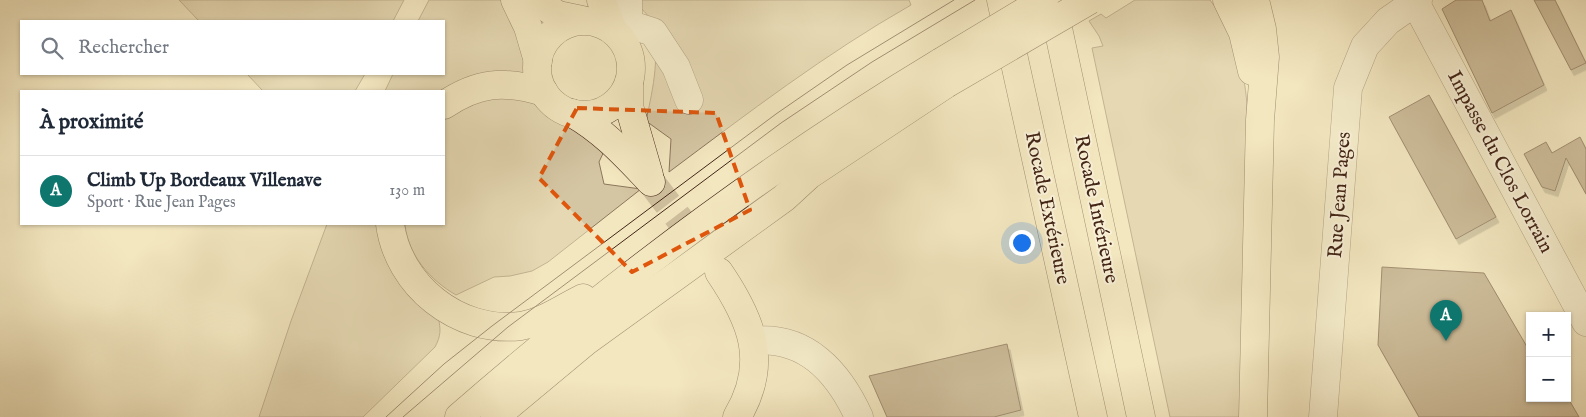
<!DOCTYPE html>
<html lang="fr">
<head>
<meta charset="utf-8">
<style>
	:root { --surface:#fff; --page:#f2f2f3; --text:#1f2937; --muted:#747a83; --line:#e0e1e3; --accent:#0f766e }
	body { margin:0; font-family:"IM FELL English",serif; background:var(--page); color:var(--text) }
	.controls { position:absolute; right:15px; bottom:15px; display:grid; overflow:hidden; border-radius:0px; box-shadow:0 1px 4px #0004 }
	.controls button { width:45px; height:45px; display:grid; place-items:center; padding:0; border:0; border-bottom:1px solid var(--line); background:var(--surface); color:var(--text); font:25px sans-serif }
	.you { position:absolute; left:1021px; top:242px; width:18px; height:18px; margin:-12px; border:4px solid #fff; border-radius:50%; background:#1a73e8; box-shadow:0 0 0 8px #1a73e833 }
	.badge { display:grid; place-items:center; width:32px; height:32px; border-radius:50%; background:var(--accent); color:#fff; font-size:16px; font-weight:700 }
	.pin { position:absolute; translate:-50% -41px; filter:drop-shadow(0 1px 2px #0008) }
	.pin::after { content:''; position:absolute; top:26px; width:18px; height:15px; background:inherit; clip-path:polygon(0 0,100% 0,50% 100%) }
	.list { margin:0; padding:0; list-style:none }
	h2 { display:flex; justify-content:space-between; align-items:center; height:65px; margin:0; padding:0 20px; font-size:21px }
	h2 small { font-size:16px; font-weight:400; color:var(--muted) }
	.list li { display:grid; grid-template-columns:32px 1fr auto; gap:15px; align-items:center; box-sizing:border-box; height:70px; padding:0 20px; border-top:1px solid var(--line) }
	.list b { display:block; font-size:19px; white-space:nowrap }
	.list p { margin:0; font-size:16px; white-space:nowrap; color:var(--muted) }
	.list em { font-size:16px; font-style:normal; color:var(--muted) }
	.icon { flex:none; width:28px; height:28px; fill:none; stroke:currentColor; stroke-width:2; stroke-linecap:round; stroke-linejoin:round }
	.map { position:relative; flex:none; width:1586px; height:417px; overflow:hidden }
	.search { position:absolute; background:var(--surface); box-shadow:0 1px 4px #0004; left:20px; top:20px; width:425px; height:55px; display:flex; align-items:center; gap:12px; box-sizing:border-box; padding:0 18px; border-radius:0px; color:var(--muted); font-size:19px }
	.panel { position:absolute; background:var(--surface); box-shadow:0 1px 4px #0004; left:20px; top:90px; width:425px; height:135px; border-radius:0px }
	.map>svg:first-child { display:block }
	.green { fill:#d5c6a3; stroke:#8c765c }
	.building { fill:#9f8a6e; stroke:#432516; filter:url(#shadow) }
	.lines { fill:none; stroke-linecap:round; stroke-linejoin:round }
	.major-tunnel { stroke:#d0c09e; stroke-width:28; stroke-dasharray:28 14; stroke-linecap:butt }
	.minor-casing { stroke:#6f5640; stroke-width:29 }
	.major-casing { stroke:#432516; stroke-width:29 }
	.highway-casing { stroke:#432516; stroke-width:29 }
	.minor { stroke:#f7efd6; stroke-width:28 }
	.major { stroke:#f3e7c0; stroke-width:28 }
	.highway { stroke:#f3e7c0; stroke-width:28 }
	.tram { stroke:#432516; stroke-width:1 }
	.major-bridge-casing { stroke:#432516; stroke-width:29; stroke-linecap:butt }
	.major-bridge { stroke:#f3e7c0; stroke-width:28 }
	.marked { fill:none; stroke:#e0560c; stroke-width:4; stroke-dasharray:10 6; stroke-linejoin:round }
	.labels { text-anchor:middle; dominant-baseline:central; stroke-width:4; stroke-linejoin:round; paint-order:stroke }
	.street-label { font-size:20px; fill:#432516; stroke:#f7efd6 }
</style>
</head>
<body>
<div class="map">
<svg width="1586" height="417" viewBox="0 0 1586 417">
	<defs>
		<filter id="shadow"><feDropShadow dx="3" dy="5.5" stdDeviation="0" flood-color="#0004"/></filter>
	</defs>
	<rect width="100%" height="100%" fill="#f3e7c0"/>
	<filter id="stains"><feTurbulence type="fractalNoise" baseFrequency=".004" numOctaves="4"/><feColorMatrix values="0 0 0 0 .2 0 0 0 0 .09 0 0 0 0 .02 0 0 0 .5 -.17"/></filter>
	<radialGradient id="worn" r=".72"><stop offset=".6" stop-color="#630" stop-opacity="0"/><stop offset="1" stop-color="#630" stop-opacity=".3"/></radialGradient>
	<g class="green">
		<path d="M179,0H404L393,21H199Z"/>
		<path d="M429,0H505L523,54L524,80L469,79L440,91H385L393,74H444V21H418Z"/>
		<path d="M635,0H909L911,5C825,54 748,113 669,172L671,139L646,121C653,88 662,51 649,18C646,11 638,8 635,0Z"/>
		<path d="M1135,0H1210C1234,31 1244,66 1247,105L1241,417H1170L1092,48L1103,46L1099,36L1089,21L1101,14L1106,18Z"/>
		<path d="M247,74H365L355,91H263Z"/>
		<path d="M498,95L531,98L543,113L560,124L587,130L606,147L599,162L604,184L641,189L548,262L532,271L510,276L494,277L456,295C430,280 408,255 405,224H444V120L472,103Z"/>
		<path d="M327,224H380L438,317C441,329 441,336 435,347L363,417H259L291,321Z"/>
	</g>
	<g class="building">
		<path d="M1456,0H1482L1490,21L1511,10L1544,85L1492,113L1442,9Z"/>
		<path d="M1534,0H1555L1586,63L1571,70Z"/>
		<path d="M1429,95L1496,217L1456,239L1389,117Z"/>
		<path d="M1580,137L1586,149V194L1566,158L1555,191L1542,187L1524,154L1546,142L1552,153Z"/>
		<path d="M1382,267L1484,273L1530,352V398H1568L1579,417H1419L1378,345Z"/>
		<path d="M1007,344L1021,410L994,417H887L869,376Z"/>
	</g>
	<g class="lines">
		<path class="major-tunnel" d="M651,182L703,250"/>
		<defs>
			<g id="minor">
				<path d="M628,0V24L653,32L676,67L689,100"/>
				<path d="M1415,2L1586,322"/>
				<path d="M753,341C806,335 839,373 859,417"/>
				<path d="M1323,417L1348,88L1365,46L1388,21L1418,0"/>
			</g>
			<g id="major">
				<path d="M515,0L528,27L538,61"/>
				<path d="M534,0L558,15L582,20"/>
				<circle cx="584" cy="68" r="47"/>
				<path d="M629,83V106L649,175"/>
				<path d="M444,105C478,82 504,80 544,92"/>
				<path d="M572,113C604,131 626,156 651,182"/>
				<path d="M390,224C398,285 458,334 521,326C544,322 563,308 583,298"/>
				<path d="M719,272C751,319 770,362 737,417"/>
				<path d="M459,417C609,286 770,165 941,62"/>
				<path d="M495,417L585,342L784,198L809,175L946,84"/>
			</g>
			<g id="highway">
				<path d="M601,0L613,30"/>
				<path d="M1001,0L1093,417"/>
				<path d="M1052,0L1141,417"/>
				<path d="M1227,0L1243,33L1252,71"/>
				<path d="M1253,417L1260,120L1265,57L1262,29L1255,0"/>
			</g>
		</defs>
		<use href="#minor" class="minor-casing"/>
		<use href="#major" class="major-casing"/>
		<use href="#highway" class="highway-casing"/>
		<use href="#minor" class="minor"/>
		<use href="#major" class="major"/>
		<use href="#highway" class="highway"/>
		<g class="tram">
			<path d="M386,417L444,364L492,326L776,114L847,65L954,0"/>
			<path d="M403,417L508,327L781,123L872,62L975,0"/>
		</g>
		<defs>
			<g id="major-bridge">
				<path d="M941,62L1044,0"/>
				<path d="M946,84L1090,0"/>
			</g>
		</defs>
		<use href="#major-bridge" class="major-bridge-casing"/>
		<use href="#major-bridge" class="major-bridge"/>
	</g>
	<path d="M0 0H1586V417H0ZM577,108L716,113L750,210L632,272L539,178Z" fill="#f3e7c0" fill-opacity=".55" fill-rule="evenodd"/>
	<path class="marked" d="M577,108L716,113L750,210L632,272L539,178Z"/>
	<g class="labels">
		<g class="street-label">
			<text transform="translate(1500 162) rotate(62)">Impasse du Clos Lorrain</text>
			<text transform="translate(1340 195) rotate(-86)">Rue Jean Pages</text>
			<text transform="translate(1047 208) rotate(78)">Rocade Extérieure</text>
			<text transform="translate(1096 209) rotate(78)">Rocade Intérieure</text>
		</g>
	</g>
	<rect width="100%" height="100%" filter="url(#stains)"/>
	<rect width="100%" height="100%" fill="url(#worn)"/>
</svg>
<div class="controls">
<button>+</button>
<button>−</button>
</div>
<div class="you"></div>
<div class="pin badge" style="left:1446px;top:341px">A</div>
<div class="search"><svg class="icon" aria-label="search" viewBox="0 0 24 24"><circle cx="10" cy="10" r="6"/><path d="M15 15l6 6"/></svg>Rechercher</div>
<section class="panel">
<h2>À proximité<small></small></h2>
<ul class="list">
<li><span class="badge">A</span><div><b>Climb Up Bordeaux Villenave</b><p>Sport · Rue Jean Pages</p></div><em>130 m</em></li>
</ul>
</section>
</div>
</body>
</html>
